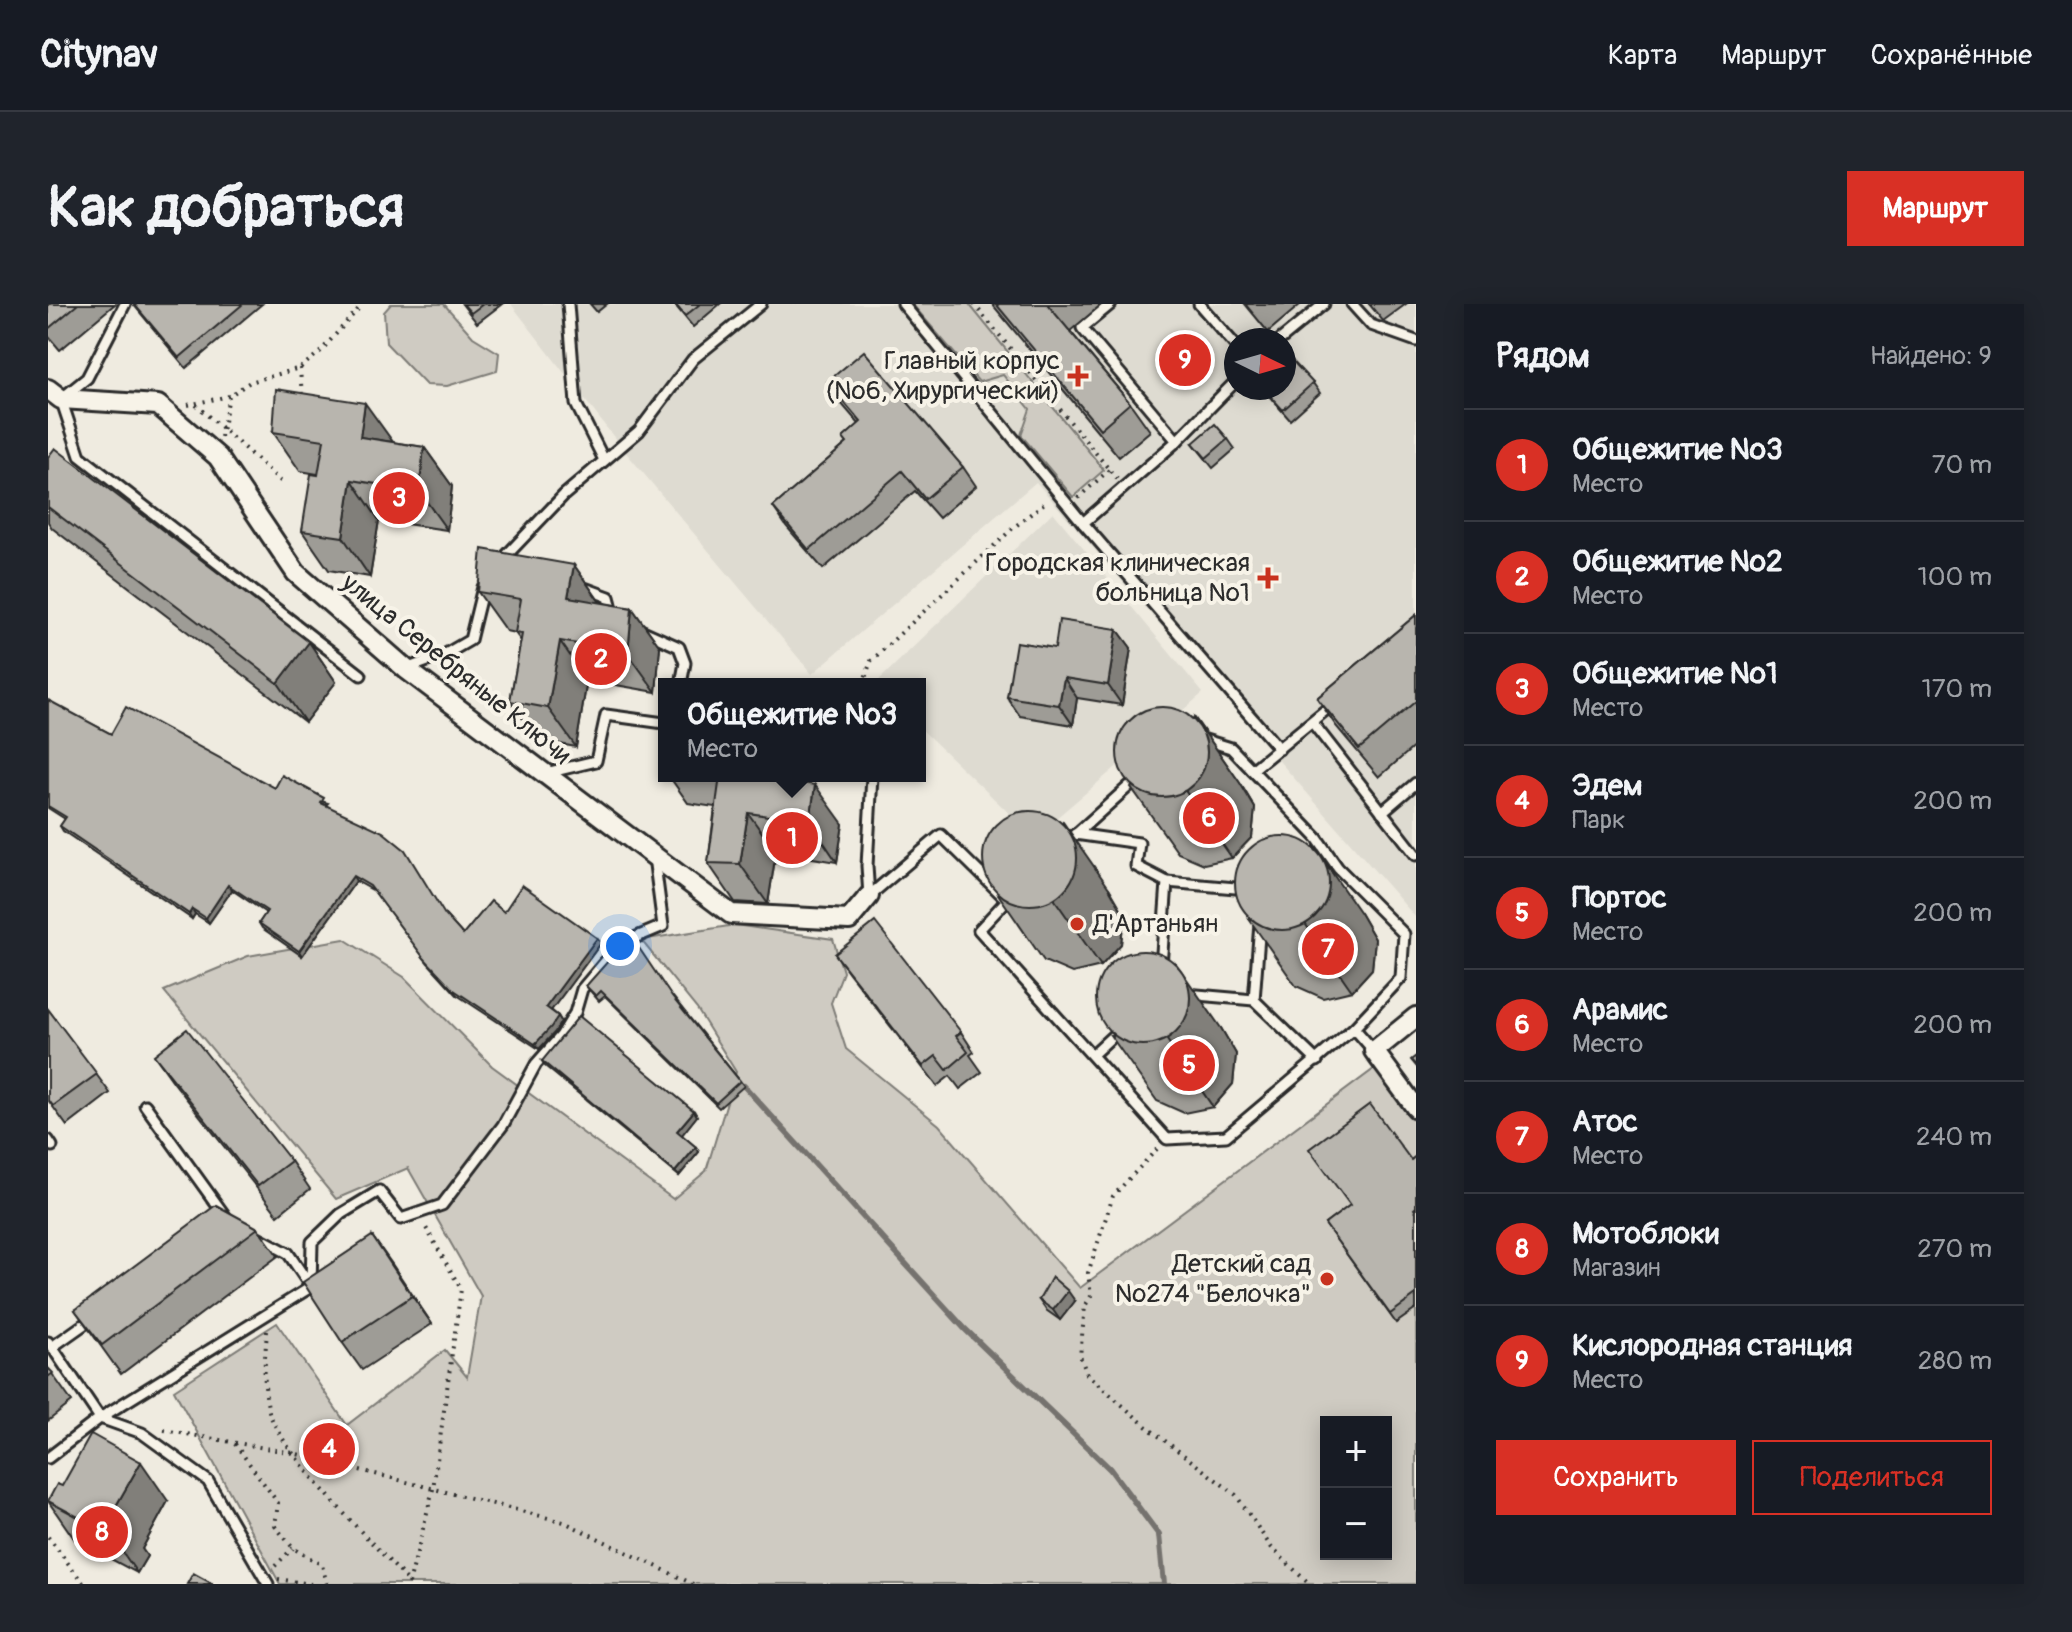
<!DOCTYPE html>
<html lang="ru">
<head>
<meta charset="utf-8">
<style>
	:root { --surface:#171b24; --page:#20242c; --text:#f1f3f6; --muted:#9ea1a6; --line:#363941; --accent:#d93025 }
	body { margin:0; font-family:Pangolin,sans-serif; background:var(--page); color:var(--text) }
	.controls { position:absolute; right:24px; bottom:24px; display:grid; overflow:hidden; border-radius:0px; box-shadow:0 4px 20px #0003 }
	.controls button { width:72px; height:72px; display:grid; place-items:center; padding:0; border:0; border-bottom:2px solid var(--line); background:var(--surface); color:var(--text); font:40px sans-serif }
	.compass { position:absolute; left:1176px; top:24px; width:72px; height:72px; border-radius:50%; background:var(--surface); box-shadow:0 4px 20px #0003; rotate:95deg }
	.you { position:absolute; left:572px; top:642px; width:28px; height:28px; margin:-20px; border:6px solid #fff; border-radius:50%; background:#1a73e8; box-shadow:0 0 0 12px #1a73e833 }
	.badge { display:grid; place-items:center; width:52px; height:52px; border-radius:50%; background:var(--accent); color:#fff; font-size:26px; font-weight:700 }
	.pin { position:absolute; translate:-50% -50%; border:4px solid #fff; box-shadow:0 2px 8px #0006 }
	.popup { position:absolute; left:610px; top:374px; width:268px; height:104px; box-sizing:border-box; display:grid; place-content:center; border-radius:0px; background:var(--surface); filter:drop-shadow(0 2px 6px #0005); font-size:26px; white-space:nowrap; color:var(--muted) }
	.popup b { font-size:30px; color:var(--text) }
	.popup::after { content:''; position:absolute; left:50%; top:100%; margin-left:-16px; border:16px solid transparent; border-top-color:var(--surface) }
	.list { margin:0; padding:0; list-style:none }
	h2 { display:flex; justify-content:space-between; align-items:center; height:104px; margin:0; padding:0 32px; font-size:34px }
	h2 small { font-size:26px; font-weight:400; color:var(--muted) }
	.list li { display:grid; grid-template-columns:52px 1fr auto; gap:24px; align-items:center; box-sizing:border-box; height:112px; padding:0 32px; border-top:2px solid var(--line) }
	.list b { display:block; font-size:30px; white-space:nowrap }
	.list p { margin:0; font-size:26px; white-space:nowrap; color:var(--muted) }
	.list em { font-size:26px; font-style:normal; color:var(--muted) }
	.actions { display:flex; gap:16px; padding:24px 32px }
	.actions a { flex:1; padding:18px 0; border:2px solid var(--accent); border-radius:0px; text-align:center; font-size:28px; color:var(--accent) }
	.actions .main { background:var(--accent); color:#fff }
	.map { position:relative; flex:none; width:1368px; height:1280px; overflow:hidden; border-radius:0px }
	header { display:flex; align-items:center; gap:48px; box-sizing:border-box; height:112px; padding:0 40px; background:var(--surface); border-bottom:2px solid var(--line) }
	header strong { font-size:38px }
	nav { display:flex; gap:44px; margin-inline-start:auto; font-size:28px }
	.intro { display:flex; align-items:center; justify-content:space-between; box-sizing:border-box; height:192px; padding:0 48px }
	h1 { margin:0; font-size:56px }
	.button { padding:20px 36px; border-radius:0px; background:var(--accent); color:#fff; font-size:28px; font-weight:700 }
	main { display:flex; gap:48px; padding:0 48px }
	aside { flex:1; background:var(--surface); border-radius:0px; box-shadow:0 4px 20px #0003 }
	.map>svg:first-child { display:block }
	.built { fill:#dedbd1; fill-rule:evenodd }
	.green { fill:#cfcbc2; stroke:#7d7b76; stroke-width:2; fill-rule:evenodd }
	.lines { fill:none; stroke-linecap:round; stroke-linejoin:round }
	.stream { stroke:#74726e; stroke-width:6 }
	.service-casing { stroke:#2b2b2b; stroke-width:15 }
	.minor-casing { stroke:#2b2b2b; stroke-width:24 }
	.path { stroke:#2b2b2b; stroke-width:4; stroke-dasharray:2 6; stroke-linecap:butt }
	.service { stroke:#f7f3e8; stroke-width:9 }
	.minor { stroke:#f7f3e8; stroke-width:18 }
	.wall { fill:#9e9c96; stroke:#2b2b2b; stroke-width:2 }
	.shaded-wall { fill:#817f7a; stroke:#2b2b2b; stroke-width:2 }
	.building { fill:#b8b5ae; stroke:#2b2b2b; stroke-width:2 }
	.poi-dot { fill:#c8321e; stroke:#f7f3e8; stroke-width:3 }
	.labels { text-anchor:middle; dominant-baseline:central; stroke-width:8; stroke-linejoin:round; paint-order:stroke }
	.poi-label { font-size:26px; fill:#2b2b2b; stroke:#f7f3e8; text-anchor:end }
	.street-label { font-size:26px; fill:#2b2b2b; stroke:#f7f3e8 }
</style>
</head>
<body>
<header>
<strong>Citynav</strong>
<nav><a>Карта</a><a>Маршрут</a><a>Сохранённые</a></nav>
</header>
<div class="intro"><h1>Как добраться</h1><a class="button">Маршрут</a></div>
<main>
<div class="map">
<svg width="1368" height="1280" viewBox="0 0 1368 1280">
	<rect width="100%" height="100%" fill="#efebe0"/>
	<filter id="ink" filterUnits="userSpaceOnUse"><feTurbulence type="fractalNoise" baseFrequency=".0125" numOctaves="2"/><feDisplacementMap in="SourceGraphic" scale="16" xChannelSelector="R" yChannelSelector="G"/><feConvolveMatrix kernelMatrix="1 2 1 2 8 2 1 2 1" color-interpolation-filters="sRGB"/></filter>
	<g filter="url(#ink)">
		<g class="built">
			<path d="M463,0H1368V614L988,178L764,370L575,145ZM1188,36H1236V84H1188Z"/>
			<path d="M1005,208L1155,389L986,533L872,424V380H827Z"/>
		</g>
		<g class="green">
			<path d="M343,0H396L425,33L451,49L449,67L399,82L378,81L338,39L336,8Z"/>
			<path d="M864,0H921L1056,166L1025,193L973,131L982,105L955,71L931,78Z"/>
			<path d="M687,621L785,635L795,668L783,699L798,745L891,821L1032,984L1334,759L1368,806V1280H232L126,1086L229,1019L299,1121L397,1046L419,1073L433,992L360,864L288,895L116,687L200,652L296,635L356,673L444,762L625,895L658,867L688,768L649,705L593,636ZM1278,1118H1338V1250H1278Z"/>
		</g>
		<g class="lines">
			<path class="stream" d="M696,782L917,1025L1062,1165L1111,1231L1116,1280"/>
			<defs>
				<g id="service">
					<path d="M77,0L39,74L13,95L32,152L313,371"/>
					<path d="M520,0L528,100L556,156"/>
					<path d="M855,0L1035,219L1231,445"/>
					<path d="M1063,0L1034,24L1129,137"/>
					<path d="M1151,0L1188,42"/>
					<path d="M1304,0L1323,21L1368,37"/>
					<path d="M1232,36L1276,0"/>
					<path d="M1035,219L1129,137L1188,77"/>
					<path d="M455,255L516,191L591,127L645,55L713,0"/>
					<path d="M534,283L561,293L566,312"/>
					<path d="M593,326L631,343L637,359L633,380"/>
					<path d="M358,365L396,351L422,336L435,283"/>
					<path d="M1264,418L1368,551"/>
					<path d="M1204,466L1285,400"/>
					<path d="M498,469L548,457L558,411L616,419"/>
					<path d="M1334,508L1368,479"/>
					<path d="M1027,530L1091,539L1088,562L1119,578L1113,663"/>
					<path d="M1018,539L1090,474"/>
					<path d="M1119,578L1199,585"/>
					<path d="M821,592L893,531L959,596L931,626L1119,835L1178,832L1306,724L1353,674L1356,630L1290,564L1269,534L1183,444L1154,435"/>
					<path d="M821,592L819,562L824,472"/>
					<path d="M1212,619L1206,696L1269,757"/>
					<path d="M1138,690L1206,696"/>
					<path d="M1306,724L1326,747"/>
					<path d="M1044,751L1071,726"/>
					<path d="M97,801L177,912"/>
					<path d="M0,836L4,842"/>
					<path d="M263,983L264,938L293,910L331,887L353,915L394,901L455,821L488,760L513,732L527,709L534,685L572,640L615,622L606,553"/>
					<path d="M0,1038L4,1043L45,1014"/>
					<path d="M4,1043L52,1114L94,1129L160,1177L220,1280"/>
					<path d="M0,1154L52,1114L263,983L240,949L210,933"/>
				</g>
				<g id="minor">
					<path d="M0,85L13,95L110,101L170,153L248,269L358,365L683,610L801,616L821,592"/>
					<path d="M1368,713L1326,747L1368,804"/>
				</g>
			</defs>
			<use href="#service" class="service-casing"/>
			<use href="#minor" class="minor-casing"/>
			<g class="path">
				<path d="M926,0L1069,175"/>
				<path d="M252,64L254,93"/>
				<path d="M140,101L181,92L202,78L252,64L272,48L312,3"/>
				<path d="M148,101L236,180"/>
				<path d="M173,133L181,92"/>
				<path d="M1030,194L1061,166"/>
				<path d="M815,380L823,357L965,224L999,197"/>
				<path d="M1109,845L1065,892L1040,969L1043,992L1037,1002L1032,1052L1039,1070L1099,1123L1188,1191L1223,1243L1261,1280"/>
				<path d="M219,1027C217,1054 214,1080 221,1107C232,1149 328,1242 361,1278"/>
				<path d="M116,1126L245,1149L516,1218L645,1280"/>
				<path d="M187,1140L230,1199L227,1222L245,1244L274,1261L279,1280"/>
				<path d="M0,1233L36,1280"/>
				<path d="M227,1262L245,1244"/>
				<path d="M230,1275L263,1280"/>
				<path d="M361,1280L385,1185L413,985L377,922"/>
			</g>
			<use href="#service" class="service"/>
			<use href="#minor" class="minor"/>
		</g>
		<g class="wall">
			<path d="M0,0H67L12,46L0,32Z"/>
			<path d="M85,0H214L138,64Z"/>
			<path d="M414,0H454L429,19Z"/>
			<path d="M542,0H559L549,8Z"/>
			<path d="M626,0H672L645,23Z"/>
			<path d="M944,0H1054L1022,27L1082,99L1102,127L1071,153Z"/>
			<path d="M1197,0H1253L1220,28Z"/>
			<path d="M1321,0H1358L1335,17Z"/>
			<path d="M1115,43L1146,50L1153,60L1140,72L1122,53Z"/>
			<path d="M779,78L915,163L928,182L891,214L867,187L775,265L738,222L725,203L799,139L795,134L811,120L792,98Z"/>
			<path d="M1265,79L1272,89L1242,116L1214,84H1236Z"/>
			<path d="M225,128L344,138L376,143L404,182L399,226L331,216L322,273L281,266L254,227L270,170L252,167Z"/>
			<path d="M1180,135L1187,145L1165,164L1145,139Z"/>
			<path d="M0,153L261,338L288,378L257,418L4,224L0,218Z"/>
			<path d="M526,261L552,298L584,304L612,343L608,388L539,376L528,443L490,436L462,397L473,337L467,329L458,327L430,288Z"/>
			<path d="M1368,311V441L1331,473L1288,422L1269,394Z"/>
			<path d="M1069,325L1083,344L1074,401L1029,394L1025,421L972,412L959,393L1007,344Z"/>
			<path d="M0,397L63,430L227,484L280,499L278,501L398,612L415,631L456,608L553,639L503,706L510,712L513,717L507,728L491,745L409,691L380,659L326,587L308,577L254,652L214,624L211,619L218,609L184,586L161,619L147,610L144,615L15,527L12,522L17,515L0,504Z"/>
			<path d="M1146,413L1192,479L1207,504L1204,533L1184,554L1156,560L1130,549L1083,483Z"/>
			<path d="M621,472H741L740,477L795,520L789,558L728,548L720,600L687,598L660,559L667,503L640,499Z"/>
			<path d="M1061,584L1076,610L1073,640L1053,662L1024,669L996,657L950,590Z"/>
			<path d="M1312,609L1327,635L1324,665L1304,687L1275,694L1248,682L1201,615Z"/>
			<path d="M787,650L913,728L926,748L922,751L934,768L912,785L902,772L889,782L801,669Z"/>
			<path d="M538,682L625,693L696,782L671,804L557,692L551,697Z"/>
			<path d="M0,705L62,789L19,822L0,796Z"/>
			<path d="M1173,724L1188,750L1185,780L1165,803L1136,809L1109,797L1062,731Z"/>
			<path d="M106,751L243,857L262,885L230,911L126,779Z"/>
			<path d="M494,757L646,807L649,812L634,831L648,843L651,848L631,872L497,762Z"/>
			<path d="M1368,852V1005L1348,1019L1277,920Z"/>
			<path d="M210,924L230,952L73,1070L27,1006Z"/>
			<path d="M324,932L384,1020L314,1066L294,1038Z"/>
			<path d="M991,996L1027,997L1012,1016L998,1006Z"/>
			<path d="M0,1064L24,1098L0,1117Z"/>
			<path d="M0,1197H120L94,1245L99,1252L89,1269L27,1236Z"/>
		</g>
		<g class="shaded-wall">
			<path d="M317,99L345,138L312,133Z"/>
			<path d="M376,143L404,182L399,226L371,187Z"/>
			<path d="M304,176L331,216L322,273L295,233Z"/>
			<path d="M526,261L553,300L520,293Z"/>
			<path d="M584,304L612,343L608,388L580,349Z"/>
			<path d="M1069,325L1083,344L1074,401L1060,381Z"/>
			<path d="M512,337L539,376L528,443L500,404Z"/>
			<path d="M261,338L288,378L257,418L230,379Z"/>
			<path d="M1016,374L1029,394L1025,421L1011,401Z"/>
			<path d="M1146,413L1192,479L1207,504L1204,533L1184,554L1138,488Z"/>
			<path d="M708,472H741L735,511Z"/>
			<path d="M767,481L795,520L789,558L762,518Z"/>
			<path d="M700,509L728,548L720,600L692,560Z"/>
			<path d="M1015,518L1061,584L1076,610L1073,640L1053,662L1007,596Z"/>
			<path d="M1266,543L1312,609L1327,635L1324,665L1304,687L1258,621Z"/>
			<path d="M305,572L308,577L254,652L251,647Z"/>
			<path d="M180,581L184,586L161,619L158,614Z"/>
			<path d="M144,605L147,610L144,615L141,610Z"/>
			<path d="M549,634L553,639L502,708L498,703Z"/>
			<path d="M1127,658L1173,724L1188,750L1185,780L1165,803L1119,736Z"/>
			<path d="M510,712L513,717L507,728L491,745L487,740Z"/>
			<path d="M646,807L649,812L633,832L629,827Z"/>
			<path d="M648,843L651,848L631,872L627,868Z"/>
			<path d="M324,932L344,960L384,1020L364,992Z"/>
			<path d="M1020,987L1027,997L1012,1016L1005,1006Z"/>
			<path d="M93,1158L120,1197L94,1245L99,1252L89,1269L62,1230L64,1209Z"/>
		</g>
		<g class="building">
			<path d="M0,0H30L0,25Z"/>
			<path d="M86,0H195L131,54Z"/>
			<path d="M415,0H435L423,9Z"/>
			<path d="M627,0H652L637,12Z"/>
			<path d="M948,0H1001L1000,1L1082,99L1052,125Z"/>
			<path d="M1127,31L1146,50L1133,62L1115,43Z"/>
			<path d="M816,47L915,163L877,195L854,167L761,246L725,203L799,139L795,134L813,118L779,78Z"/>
			<path d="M1239,51L1265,79L1235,106L1215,84H1236V54Z"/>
			<path d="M228,85L317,99L312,133L376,143L371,187L304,176L295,233L254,227L263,170L270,171L276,136L225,128Z"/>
			<path d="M1167,120L1180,135L1158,154L1145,139Z"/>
			<path d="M7,144L261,338L230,379L0,203V153Z"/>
			<path d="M434,245L526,261L520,293L584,304L580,349L512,337L500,404L462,397L474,330L467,329L473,295L430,288Z"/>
			<path d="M1368,311V397L1311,445L1269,394Z"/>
			<path d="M1011,316L1069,325L1060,381L1016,374L1011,401L959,393L968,338L1007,344Z"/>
			<path d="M0,396L63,430L78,403L227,484L234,471L276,494L273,499L335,528L357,546L397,611L415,631L443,597L456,608L474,581L549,634L498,703L510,712L503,723L487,740L406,686L376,654L322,582L305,572L251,647L211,619L219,607L180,581L158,614L144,605L141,610L12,522L18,513L0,502Z"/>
			<circle cx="1114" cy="448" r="45"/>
			<path d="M616,433V460L612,459Z"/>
			<path d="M672,472H710L767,481L762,518L700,509L692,560L660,559Z"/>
			<circle cx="982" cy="554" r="47"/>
			<circle cx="1234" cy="579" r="47"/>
			<path d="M827,618L913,728L908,732L920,748L899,766L888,752L875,762L787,650Z"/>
			<path d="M589,641L624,693L692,777L668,799L553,687L548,692L538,682L561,656Z"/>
			<circle cx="1095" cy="694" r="47"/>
			<path d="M0,705L49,770L5,802L0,795Z"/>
			<path d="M531,712L646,807L629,827L648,843L627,868L494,757Z"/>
			<path d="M139,725L243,857L210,882L106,751Z"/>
			<path d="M1368,752V762L1363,756Z"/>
			<path d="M1322,800L1363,856L1368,852V903L1366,905L1368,908V991L1342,1010L1277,920L1302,901L1261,845Z"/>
			<path d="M168,901L210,924L54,1041L27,1006Z"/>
			<path d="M324,932L364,992L294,1038L255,978Z"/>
			<path d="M1004,973L1020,987L1005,1006L991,996Z"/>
			<path d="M0,1064L5,1069L0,1073Z"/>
			<path d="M43,1130L93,1158L64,1209L71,1213L62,1230L0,1197L9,1180L14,1182Z"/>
			<path d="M145,1269L165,1280H139Z"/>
		</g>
	</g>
	<g class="poi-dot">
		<path d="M1026 60h8v8h8v8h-8v8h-8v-8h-8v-8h8z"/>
		<path d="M1216 262h8v8h8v8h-8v8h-8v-8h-8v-8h8z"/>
		<circle cx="1029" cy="620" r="8"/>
		<circle cx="1279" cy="975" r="8"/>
	</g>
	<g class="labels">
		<g class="poi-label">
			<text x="1012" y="57">Главный корпус<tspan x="1012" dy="30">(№6, Хирургический)</tspan></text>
			<text x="1202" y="259">Городская клиническая<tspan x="1202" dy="30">больница №1</tspan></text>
			<text x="1045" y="620" text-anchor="start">Д'Артаньян</text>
			<text x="1263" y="960">Детский сад<tspan x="1263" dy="30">№274 "Белочка"</tspan></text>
		</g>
		<g class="street-label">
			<text transform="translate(408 365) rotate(39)">улица Серебряные Ключи</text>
		</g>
	</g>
</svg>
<div class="controls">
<button>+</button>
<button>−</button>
</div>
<svg class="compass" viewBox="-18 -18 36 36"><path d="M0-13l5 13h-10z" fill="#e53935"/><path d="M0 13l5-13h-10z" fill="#9ea1a6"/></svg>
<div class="you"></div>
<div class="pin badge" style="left:744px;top:534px">1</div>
<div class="popup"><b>Общежитие №3</b>Место</div>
<div class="pin badge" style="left:553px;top:355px">2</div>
<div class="pin badge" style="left:351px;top:194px">3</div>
<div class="pin badge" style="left:281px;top:1145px">4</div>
<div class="pin badge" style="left:1141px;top:761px">5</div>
<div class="pin badge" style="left:1161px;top:514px">6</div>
<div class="pin badge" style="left:1280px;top:645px">7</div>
<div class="pin badge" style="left:54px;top:1228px">8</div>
<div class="pin badge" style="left:1137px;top:56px">9</div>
</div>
<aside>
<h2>Рядом<small>Найдено: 9</small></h2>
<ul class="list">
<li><span class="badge">1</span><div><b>Общежитие №3</b><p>Место</p></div><em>70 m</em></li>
<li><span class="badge">2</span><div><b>Общежитие №2</b><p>Место</p></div><em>100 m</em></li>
<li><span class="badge">3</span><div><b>Общежитие №1</b><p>Место</p></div><em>170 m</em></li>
<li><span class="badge">4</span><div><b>Эдем</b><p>Парк</p></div><em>200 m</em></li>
<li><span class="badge">5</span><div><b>Портос</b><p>Место</p></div><em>200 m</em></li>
<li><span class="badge">6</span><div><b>Арамис</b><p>Место</p></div><em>200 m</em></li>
<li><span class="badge">7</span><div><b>Атос</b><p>Место</p></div><em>240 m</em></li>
<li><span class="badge">8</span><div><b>Мотоблоки</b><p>Магазин</p></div><em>270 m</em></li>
<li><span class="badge">9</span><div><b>Кислородная станция</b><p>Место</p></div><em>280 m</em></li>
</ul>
<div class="actions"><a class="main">Сохранить</a><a>Поделиться</a></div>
</aside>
</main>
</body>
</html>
